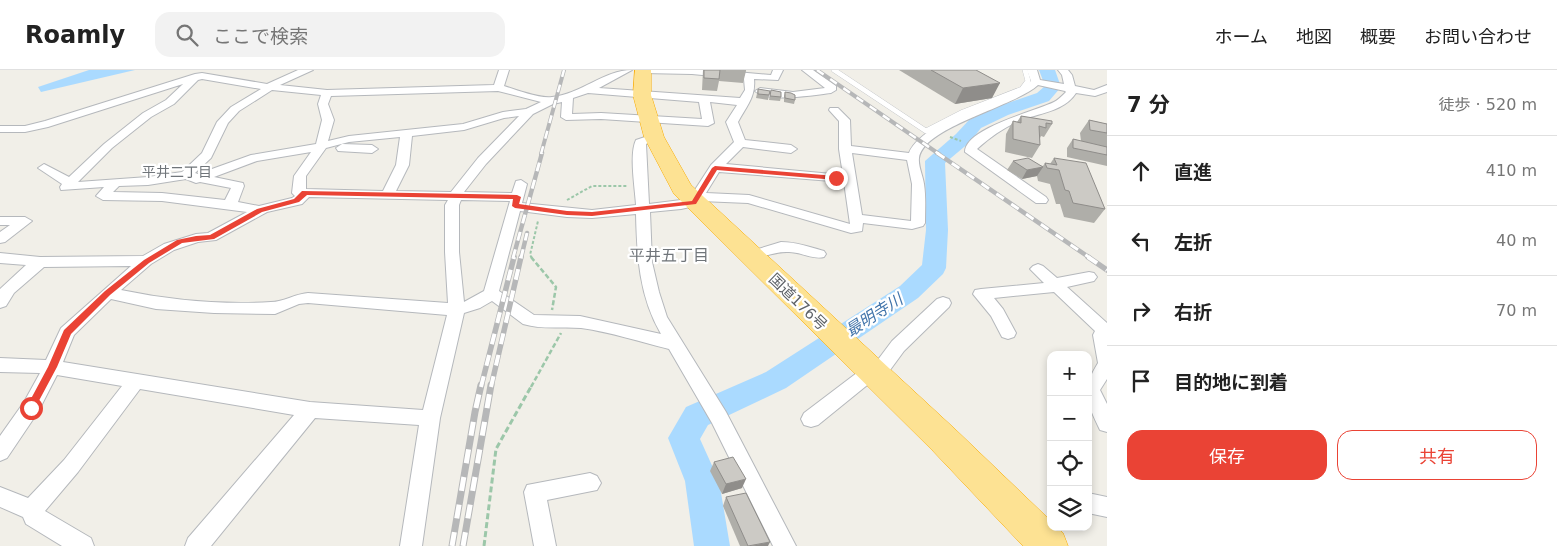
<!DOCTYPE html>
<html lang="ja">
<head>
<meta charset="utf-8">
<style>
	:root { --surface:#fff; --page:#f2f2f2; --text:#222; --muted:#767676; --line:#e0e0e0; --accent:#ea4335 }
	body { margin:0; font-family:"DejaVu Sans","Noto Sans JP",sans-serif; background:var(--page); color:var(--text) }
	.controls { position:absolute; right:15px; bottom:15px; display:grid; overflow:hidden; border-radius:10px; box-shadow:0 2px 8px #0003 }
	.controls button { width:45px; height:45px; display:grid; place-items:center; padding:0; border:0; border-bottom:1px solid var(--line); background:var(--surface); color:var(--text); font:25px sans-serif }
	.stop { position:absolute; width:15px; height:15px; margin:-11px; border:4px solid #ea4335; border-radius:50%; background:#fff }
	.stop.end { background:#ea4335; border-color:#fff; box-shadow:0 1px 5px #0008 }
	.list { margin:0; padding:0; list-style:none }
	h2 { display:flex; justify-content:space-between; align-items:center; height:65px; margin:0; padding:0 20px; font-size:21px }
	h2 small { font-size:16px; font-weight:400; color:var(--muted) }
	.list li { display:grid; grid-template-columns:32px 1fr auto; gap:15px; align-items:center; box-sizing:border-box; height:70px; padding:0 20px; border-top:1px solid var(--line) }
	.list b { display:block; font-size:19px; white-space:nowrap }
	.list em { font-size:16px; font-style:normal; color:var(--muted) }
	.actions { display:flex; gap:10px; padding:15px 20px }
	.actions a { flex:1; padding:11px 0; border:1px solid var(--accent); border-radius:15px; text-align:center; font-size:18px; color:var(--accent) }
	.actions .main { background:var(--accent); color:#fff }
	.icon { flex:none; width:28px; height:28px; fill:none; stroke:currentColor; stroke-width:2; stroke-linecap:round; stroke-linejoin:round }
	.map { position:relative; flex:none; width:1107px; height:476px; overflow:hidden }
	header { display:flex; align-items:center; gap:30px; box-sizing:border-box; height:70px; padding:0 25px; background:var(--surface); border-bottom:1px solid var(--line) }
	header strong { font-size:24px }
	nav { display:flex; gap:28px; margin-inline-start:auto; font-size:18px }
	.search { width:350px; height:45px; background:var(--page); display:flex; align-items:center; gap:12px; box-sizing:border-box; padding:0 18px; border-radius:15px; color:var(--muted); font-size:19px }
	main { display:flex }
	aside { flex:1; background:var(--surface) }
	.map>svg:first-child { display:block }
	.water { fill:#aadaff }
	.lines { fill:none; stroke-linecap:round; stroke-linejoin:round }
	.river { fill:#aadaff; fill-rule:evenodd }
	.lane-casing { stroke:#b5b8bc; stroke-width:5.5 }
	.street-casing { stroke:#b5b8bc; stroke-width:2 }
	.highway-casing { stroke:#f9ab00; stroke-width:1 }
	.path-far2 { stroke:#9cc7a9; stroke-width:2; stroke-dasharray:3 2; stroke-linecap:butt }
	.path-far1 { stroke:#9cc7a9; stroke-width:2.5; stroke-dasharray:5 2.5; stroke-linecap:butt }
	.path { stroke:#9cc7a9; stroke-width:3; stroke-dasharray:6 3; stroke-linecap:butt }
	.lane { stroke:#fff; stroke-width:5 }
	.street { fill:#fff; fill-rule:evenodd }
	.highway { fill:#fde293; fill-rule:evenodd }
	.rail-far3-casing { stroke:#b6b7b8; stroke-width:4 }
	.rail-far2-casing { stroke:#b6b7b8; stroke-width:4.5 }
	.rail-far1-casing { stroke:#b6b7b8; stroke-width:5.5 }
	.rail-casing { stroke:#b6b7b8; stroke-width:7 }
	.rail-far3 { stroke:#fff; stroke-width:2.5; stroke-dasharray:8; stroke-linecap:butt }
	.rail-far2 { stroke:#fff; stroke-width:3; stroke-dasharray:9; stroke-linecap:butt }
	.rail-far1 { stroke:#fff; stroke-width:4; stroke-dasharray:11; stroke-linecap:butt }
	.rail { stroke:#fff; stroke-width:5; stroke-dasharray:14; stroke-linecap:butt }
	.wall { fill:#afaea9 }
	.shaded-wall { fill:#8f8d8a }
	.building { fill:#cccac5; stroke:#8f8d8a }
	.route { fill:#ea4335 }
	.labels { text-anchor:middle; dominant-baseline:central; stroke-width:4.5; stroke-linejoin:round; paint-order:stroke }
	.far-neighbourhood-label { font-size:14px; fill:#70757a; stroke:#fff }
	.street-label { font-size:15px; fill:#5f6368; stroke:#fff }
	.neighbourhood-label { font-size:16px; fill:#70757a; stroke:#fff }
	.water-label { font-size:16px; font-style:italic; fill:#4174aa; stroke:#fff }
</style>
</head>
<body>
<header>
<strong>Roamly</strong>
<div class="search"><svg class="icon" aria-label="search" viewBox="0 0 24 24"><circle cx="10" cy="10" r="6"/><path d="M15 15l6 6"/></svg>ここで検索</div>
<nav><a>ホーム</a><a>地図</a><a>概要</a><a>お問い合わせ</a></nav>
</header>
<main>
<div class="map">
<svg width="1107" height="476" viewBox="0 0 1107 476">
	<rect width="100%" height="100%" fill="#f1efe8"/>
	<path class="water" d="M89,0H135L41,22L38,17Z"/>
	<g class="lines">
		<path class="river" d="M1039,0H1055L1061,17L1049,31L1008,45L981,58L970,72L945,93L948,160L946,198L943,204L918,228L786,318L708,355L700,369L719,411L730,476H694L685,411L668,368L686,337L766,302L900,216L922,195L926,160L925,91L956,64L969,50L996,37L1037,23L1045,16Z"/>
		<defs>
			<path id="lane" d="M834,0L926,61L963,42L1022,19L1028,11L1025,0"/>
			<g id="street">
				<path d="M298,0H313L280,15L327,20L494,15L499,0H509L504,16C516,20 540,29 552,27C581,24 604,0 632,0L599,18L740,28L745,20L744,9L692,4L643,3L638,0H714L771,5L773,0H783L778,10L754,9C756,27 746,37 738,52L745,70L791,75L797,79L791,83L743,77L726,94L843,105L839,79V51L829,40L830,38H838L850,50L851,76L909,83C921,53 993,34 1022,19L1031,11L1027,0H1037L1040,10L1064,14L1062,5L1058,0H1068L1072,5L1075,16L1094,20L1107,15V22L1095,26L1076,23C1064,42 1038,43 1019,51C1003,58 989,68 977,79L1046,127L1048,130L1046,133H1036L965,82C965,58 1036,41 1054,32C1058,30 1062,26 1066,22L1065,21L1038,15C1014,37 923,57 919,88C918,96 923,106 924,114C926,127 925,140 925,153L923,156L912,159L863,153L862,161L851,163L748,133L701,131L699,135L681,139L650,142L652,192L659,222L667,247L726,342L796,476H773L712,353L669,279C640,272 611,262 581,258C562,256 543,260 523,254L492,231L480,238L464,243L440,348L422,476H400L419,355L315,348L211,476H185L188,468L294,345L140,319L78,402L45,441L91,468L94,476H62L26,454L23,447L0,437V417L28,428L64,390L122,316L57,305L38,342L7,388L0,391V366L24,332L40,303L0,302V288L46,290L61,258L131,196L44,197L14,223L6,236L0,238V219L26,195L0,193V183L40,187L143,186L164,174L196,164L208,163L247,142L162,131L103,130L96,126L104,117L61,120L60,117L62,114L38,98L44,94L69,107L104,74L143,43L166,30L183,14L48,57L25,62H0V56H25L45,51L195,4L202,3L267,14ZM202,9L261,19L231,37L217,52L202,83L182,102L148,107L78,112L112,78L151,47L174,34L198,10ZM272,20L321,25L318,34L322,50L316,74L251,85L198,104L195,103L211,88L228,53L239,41ZM498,21L541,32L526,39L503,42L463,54L349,66L328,71L334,50L328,34L331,26ZM588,23L699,32L702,49L601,43L572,44L573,28ZM562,32L561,47L566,50L601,49L708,56L714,53L710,32L737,35L726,52L734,72L711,95L689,129L649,134L646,74L660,67L654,64L636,70C629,84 635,118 636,135L592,140L522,133L527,114L521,110L516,111L512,123L464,122L486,94L533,44L553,34ZM519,46L478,88L451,122L396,121L409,95L412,66L464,60L504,48ZM400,67L396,95L383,121L306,119V106L326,78L349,72ZM311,82L294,106L292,123L295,126L292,128L259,136L238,132L244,116L243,113L214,107L257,91ZM852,83L907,90L912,114L911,151L862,145ZM719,102L844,112L850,154L749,125L706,123ZM186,109L196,113L200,112L231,118L225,130L162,123L113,122L119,116L148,115ZM309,127L448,130L445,135V182L448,233L308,223C295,224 283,232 271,232C222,235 169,230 121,220L151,194L174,180L198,172L216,170L267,142L302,134ZM461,130L510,131L484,221L464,232L459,182V135ZM520,141L567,147L592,148L636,144C637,186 639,226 661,264L580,246L534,245L499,221ZM111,229L156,239L214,243L275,244L299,234L308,233L447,245L423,340L310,332L63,292L74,265Z"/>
				<path d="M802,0H813L836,16V20L831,23C814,25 768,33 755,21L760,18L793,22L825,18Z"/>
				<path d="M342,74L372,75L378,79L372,83L338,81L336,78Z"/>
				<path d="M0,147H25L32,151L5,172L0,173V162L10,155H0Z"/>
				<path d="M781,172C796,172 810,177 824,181L826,184L824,187C813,190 801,182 789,182C776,181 762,187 750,191L745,189L743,186L745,183Z"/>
				<path d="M1038,194L1043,196L1057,208L1089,202L1094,203L1097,207L1094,211L1067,217L1107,253V309L1100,320L1107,334V362L1100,360C1087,333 1081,320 1098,293L1093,265L1095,261L1054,222L994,228L1003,239L1016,263L1014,267L1008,269L1002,267L991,246L973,224L975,220L981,219L1044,213L1030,199L1033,196Z"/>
				<path d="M943,227L949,229L951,233L949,237L904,281L882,311L876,313L871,312L818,355L811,357L804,355L801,349L804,343L866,296L874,295L892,271L937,229Z"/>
				<path d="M590,403L597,406L601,413L597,420L547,430L556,476H534L524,422L527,415Z"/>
				<path d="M1088,423L1107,427V447L1088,443Z"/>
			</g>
			<path id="highway" d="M635,0H651V25L664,67L691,115L956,360L1051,451V457H1057L1063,463L1068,476H1023L932,380L674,124L644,67L633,25Z"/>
		</defs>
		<use href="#lane" class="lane-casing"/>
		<use href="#street" class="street-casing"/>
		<use href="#highway" class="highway-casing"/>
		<g class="path-far2">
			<path d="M950,67L961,71"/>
			<path d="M567,130L592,116H628"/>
			<path d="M532,188L530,185L538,151"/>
		</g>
		<g class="path-far1">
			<path d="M531,187L556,217L552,240"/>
			<path d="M531,317L561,263"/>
		</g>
		<path class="path" d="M484,476L496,379L532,315"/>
		<use href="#lane" class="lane"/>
		<use href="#street" class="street"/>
		<use href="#highway" class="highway"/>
		<defs>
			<g id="rail-far3">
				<path d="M817,0L939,84"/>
				<path d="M541,84L564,0"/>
			</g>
			<g id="rail-far2">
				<path d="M937,83L1090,188"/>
				<path d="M513,188L542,83"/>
				<path d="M521,188L527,163"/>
			</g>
			<g id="rail-far1">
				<path d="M1088,187L1107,200"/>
				<path d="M481,317L514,187"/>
				<path d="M491,317L521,187"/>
			</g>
			<g id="rail">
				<path d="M452,476L475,342L481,315"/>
				<path d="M463,476L491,315"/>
			</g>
		</defs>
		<use href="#rail-far3" class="rail-far3-casing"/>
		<use href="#rail-far2" class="rail-far2-casing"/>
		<use href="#rail-far1" class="rail-far1-casing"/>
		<use href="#rail" class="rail-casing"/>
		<use href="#rail-far3" class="rail-far3"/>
		<use href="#rail-far2" class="rail-far2"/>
		<use href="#rail-far1" class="rail-far1"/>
		<use href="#rail" class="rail"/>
	</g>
	<g class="wall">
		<path d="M703,0H746V1L743,13L719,11L717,21L702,20Z"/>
		<path d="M899,0H976L992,28L955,34Z"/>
		<path d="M758,19L769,25L768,30L756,28Z"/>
		<path d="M771,20L781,27L780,31L769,30Z"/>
		<path d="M785,22L795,30L794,34L784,32V26Z"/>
		<path d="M1021,46L1052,54L1044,67L1041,66L1040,68V75L1032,88L1005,82L1006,64L1013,51L1017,52Z"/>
		<path d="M1089,50L1107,54V96L1067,87V78L1073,69L1081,71L1080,63Z"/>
		<path d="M1054,88L1105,139L1094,153L1064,147L1060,134H1056L1050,114L1038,111L1037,106L1022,109L1007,100L1013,91L1043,96L1045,93L1050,94Z"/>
		<path d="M714,392L742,418L722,424L710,401Z"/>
		<path d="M726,427L768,476H740L723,436Z"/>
	</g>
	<g class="shaded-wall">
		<path d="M1000,13L992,28L955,34L963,18Z"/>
		<path d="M1043,97L1037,106L1022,109L1027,100Z"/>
		<path d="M746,409L742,418L722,424L726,414Z"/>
		<path d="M770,472L768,476H752Z"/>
	</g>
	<g class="building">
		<path d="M704,0H720L719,9L704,8Z"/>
		<path d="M931,0H976L1000,13L963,18Z"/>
		<path d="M758,19L770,21L769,25L758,24Z"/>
		<path d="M771,20L781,22V27L770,26Z"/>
		<path d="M785,22L791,23L795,25V30L785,28Z"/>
		<path d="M1021,46L1052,51V54L1046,53V58L1039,56L1040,75L1013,69V51L1021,53Z"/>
		<path d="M1089,50L1107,54V63L1090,60Z"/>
		<path d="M1073,69L1107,77V85L1073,78Z"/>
		<path d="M1028,88L1043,97L1027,100L1013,91Z"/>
		<path d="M1054,88L1086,93L1105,139L1073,133L1069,121L1065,120L1059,100L1047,98L1045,93L1057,95Z"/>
		<path d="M733,387L746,409L726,414L714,392Z"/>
		<path d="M746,423L770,472L748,476L726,427Z"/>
	</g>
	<path class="route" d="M715,96L836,106L840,108L836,110L717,100L696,134L592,146L567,145L515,138L512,136L513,129L307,125L299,132L262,142L214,169L182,173L149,193L110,225L71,264L57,297L34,340L31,341L26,338L48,297L64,260L105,221L144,190L177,170L196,166L210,165L257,139L294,129L302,121L517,125L521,127L519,134L567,141L592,142L692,131L712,98Z"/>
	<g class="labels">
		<g class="far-neighbourhood-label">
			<text x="177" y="102">平井二丁目</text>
		</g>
		<g class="street-label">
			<text transform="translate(798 232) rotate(44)">国道176号</text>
		</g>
		<g class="neighbourhood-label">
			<text x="669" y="185">平井五丁目</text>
		</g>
		<g class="water-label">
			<text transform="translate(874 245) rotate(-33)">最明寺川</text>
		</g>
	</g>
</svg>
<div class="controls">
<button>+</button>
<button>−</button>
<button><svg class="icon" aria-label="locate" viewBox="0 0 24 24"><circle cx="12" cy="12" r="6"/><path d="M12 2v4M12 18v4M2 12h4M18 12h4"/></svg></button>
<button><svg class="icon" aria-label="layers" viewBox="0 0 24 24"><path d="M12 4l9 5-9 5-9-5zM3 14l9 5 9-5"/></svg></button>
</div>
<div class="stop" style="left:31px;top:338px"></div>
<div class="stop end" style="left:836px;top:108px"></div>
</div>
<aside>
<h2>7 分<small>徒歩 · 520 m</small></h2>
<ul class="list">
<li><svg class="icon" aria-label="ahead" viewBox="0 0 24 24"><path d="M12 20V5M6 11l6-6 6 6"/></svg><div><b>直進</b></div><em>410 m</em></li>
<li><svg class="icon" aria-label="left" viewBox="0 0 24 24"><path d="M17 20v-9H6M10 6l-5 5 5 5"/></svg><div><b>左折</b></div><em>40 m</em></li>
<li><svg class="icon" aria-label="right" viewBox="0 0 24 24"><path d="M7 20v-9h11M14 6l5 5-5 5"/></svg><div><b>右折</b></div><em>70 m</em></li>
<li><svg class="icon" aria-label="arrive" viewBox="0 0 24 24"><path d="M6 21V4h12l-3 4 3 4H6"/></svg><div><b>目的地に到着</b></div></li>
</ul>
<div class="actions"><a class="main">保存</a><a>共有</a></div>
</aside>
</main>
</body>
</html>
